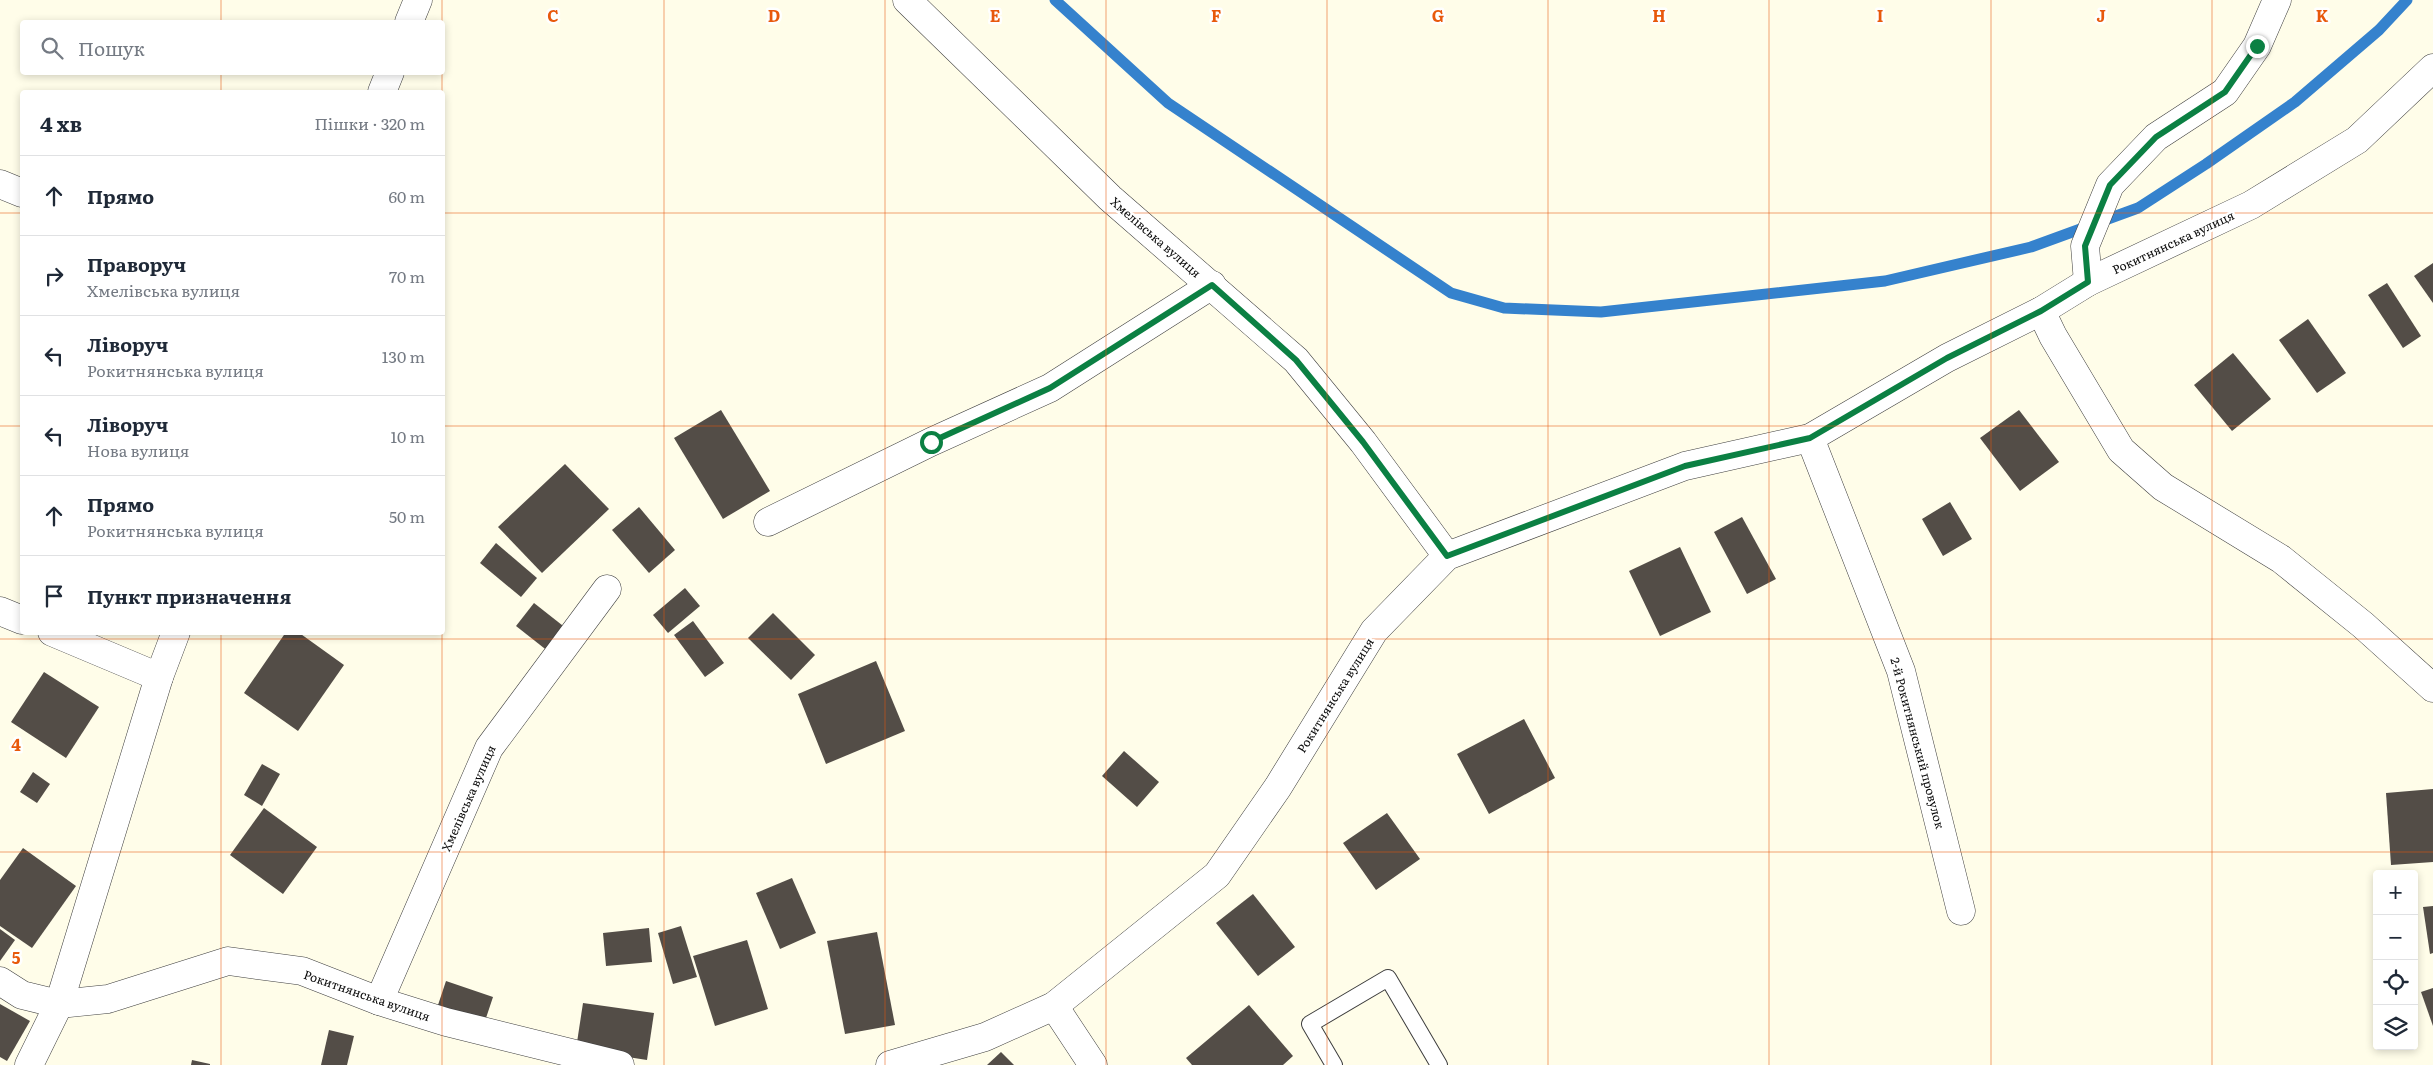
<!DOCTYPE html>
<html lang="uk">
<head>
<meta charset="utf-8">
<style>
	:root { --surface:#fff; --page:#f6f6f7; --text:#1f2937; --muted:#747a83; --line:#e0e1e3 }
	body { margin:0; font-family:Literata,serif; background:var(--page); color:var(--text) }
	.controls { position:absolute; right:15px; bottom:15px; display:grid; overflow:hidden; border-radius:5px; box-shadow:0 2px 8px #0003 }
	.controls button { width:45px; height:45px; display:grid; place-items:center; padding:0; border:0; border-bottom:1px solid var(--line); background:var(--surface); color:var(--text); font:25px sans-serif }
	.stop { position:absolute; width:15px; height:15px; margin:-11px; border:4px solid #0b8043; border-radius:50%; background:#fff }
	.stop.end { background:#0b8043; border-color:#fff; box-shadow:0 1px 5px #0008 }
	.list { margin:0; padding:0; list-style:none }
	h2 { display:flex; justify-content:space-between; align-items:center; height:65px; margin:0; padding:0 20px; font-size:21px }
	h2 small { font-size:16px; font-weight:400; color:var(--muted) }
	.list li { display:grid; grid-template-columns:32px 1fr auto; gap:15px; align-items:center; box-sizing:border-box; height:80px; padding:0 20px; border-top:1px solid var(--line) }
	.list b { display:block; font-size:19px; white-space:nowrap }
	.list p { margin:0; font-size:16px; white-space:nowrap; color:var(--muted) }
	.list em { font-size:16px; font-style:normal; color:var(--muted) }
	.icon { flex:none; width:28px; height:28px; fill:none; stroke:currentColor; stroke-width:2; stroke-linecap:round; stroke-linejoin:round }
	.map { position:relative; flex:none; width:2433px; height:1065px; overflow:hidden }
	.search { position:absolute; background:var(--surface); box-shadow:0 2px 8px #0003; left:20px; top:20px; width:425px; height:55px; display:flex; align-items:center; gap:12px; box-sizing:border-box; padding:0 18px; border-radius:5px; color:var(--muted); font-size:19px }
	.panel { position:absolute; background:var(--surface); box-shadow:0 2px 8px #0003; left:20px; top:90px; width:425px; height:545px; border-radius:5px }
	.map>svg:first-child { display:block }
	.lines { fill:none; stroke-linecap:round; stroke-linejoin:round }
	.stream { stroke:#3582cd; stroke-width:11 }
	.building { fill:#534d47 }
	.service-casing { stroke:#3e3e3e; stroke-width:18 }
	.minor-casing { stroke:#3e3e3e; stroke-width:29 }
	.service { stroke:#fff; stroke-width:16 }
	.minor { stroke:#fff; stroke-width:28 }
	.route { stroke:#0b8043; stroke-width:6 }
	.grid { fill:none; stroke:#e8590c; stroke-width:1; stroke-opacity:0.55 }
	.labels { text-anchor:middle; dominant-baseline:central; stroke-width:5; stroke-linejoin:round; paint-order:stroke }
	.street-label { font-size:12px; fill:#0b0b0b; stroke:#fff }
	.grid-label { font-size:16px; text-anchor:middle; font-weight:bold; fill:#e8590c; stroke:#fff; stroke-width:5; stroke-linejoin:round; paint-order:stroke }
</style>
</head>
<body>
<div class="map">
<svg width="2433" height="1065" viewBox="0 0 2433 1065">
	<rect width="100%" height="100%" fill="#fffde9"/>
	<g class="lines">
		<path class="stream" d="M1055,0L1168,103L1451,293L1504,308L1601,312L1885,281L2031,247L2138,208L2206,164L2295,102L2379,30L2407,0"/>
	</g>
	<g class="building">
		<path d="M2433,263V303L2414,276Z"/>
		<path d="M2387,283L2421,336L2403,348L2368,295Z"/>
		<path d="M2308,319L2346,373L2317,393L2279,340Z"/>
		<path d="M2233,353L2271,399L2232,431L2194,385Z"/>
		<path d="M721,410L770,491L723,519L674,438Z"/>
		<path d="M2019,410L2059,462L2020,491L1980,438Z"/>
		<path d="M565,464L609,509L542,573L498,527Z"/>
		<path d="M1950,502L1972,539L1943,556L1922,519Z"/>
		<path d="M639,507L675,550L649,573L612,530Z"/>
		<path d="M1742,517L1776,579L1747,594L1714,532Z"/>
		<path d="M496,543L537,578L521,597L480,563Z"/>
		<path d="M1680,547L1711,612L1660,636L1629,571Z"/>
		<path d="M685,588L700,606L668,633L653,615Z"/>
		<path d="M534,603L567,629L549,652L516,626Z"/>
		<path d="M773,613L815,655L791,680L748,638Z"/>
		<path d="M693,621L724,663L705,677L674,635Z"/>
		<path d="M286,632H298L344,665L298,731L244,693Z"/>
		<path d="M876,661L905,731L826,764L798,694Z"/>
		<path d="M44,672L99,707L66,758L11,722Z"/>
		<path d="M1524,719L1555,778L1489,814L1457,754Z"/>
		<path d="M1124,751L1159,782L1137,807L1102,776Z"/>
		<path d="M262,764L280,774L262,806L244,795Z"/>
		<path d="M33,772L50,784L37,803L20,792Z"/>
		<path d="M2433,789V862L2391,865L2386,793Z"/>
		<path d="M264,808L317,847L283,894L230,855Z"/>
		<path d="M1387,813L1420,859L1376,890L1343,843Z"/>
		<path d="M23,848L76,886L32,948L0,926V880Z"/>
		<path d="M792,878L816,933L780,949L756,893Z"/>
		<path d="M1253,894L1295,947L1258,976L1216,923Z"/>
		<path d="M2433,906V953L2430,954L2423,907Z"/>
		<path d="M681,926L697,977L673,984L658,933Z"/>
		<path d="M649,928L652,962L606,966L603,933Z"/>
		<path d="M0,929L15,940L0,961Z"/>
		<path d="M877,932L895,1025L845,1034L827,941Z"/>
		<path d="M747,940L768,1009L715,1026L693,956Z"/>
		<path d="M446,981L493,997L483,1027L436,1011Z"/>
		<path d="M2433,988V1026L2421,992Z"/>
		<path d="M583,1003L654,1013L647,1060L576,1049Z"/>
		<path d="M0,1004L30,1021L7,1061L0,1057Z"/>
		<path d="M1249,1005L1293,1056L1283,1065H1192L1186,1058Z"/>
		<path d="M329,1030L354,1036L347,1065H321Z"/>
		<path d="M1001,1052L1014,1065H987Z"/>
		<path d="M192,1060L210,1064V1065H191Z"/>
	</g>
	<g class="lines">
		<defs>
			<path id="service" d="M1334,1065L1310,1024L1388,978L1439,1065"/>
			<g id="minor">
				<path d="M907,0L1110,198L1296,360L1363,442L1447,556"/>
				<path d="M409,22L418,0"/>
				<path d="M382,92L390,72"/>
				<path d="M0,184L22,193"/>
				<path d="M2088,282L2085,246L2110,185L2156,137L2225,92L2257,46L2277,0"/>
				<path d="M2041,311L2053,336L2121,450L2163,487L2281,559L2363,625L2433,688"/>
				<path d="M1810,438L1901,671L1961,911"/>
				<path d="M768,522L931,442L1050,388L1212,285"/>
				<path d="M0,611L22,620"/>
				<path d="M52,632L159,677"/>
				<path d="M0,981L22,995L59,1004L108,999L228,961L302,971L379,1001L446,1022L620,1065"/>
				<path d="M379,1001L489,748L607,589"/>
				<path d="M1054,1006L1093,1065"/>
				<path d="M29,1065L59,1004L159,677L176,632"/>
				<path d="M890,1065L985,1037L1054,1006L1217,875L1278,787L1374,631L1447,556L1685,466L1810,438L1947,358L2041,311L2088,282L2251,205L2357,140L2433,68"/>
			</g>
		</defs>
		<use href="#service" class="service-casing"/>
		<use href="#minor" class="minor-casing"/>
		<use href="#service" class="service"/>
		<use href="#minor" class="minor"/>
	</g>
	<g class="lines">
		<path class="route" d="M931,442L1050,388L1212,285L1296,360L1363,442L1447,556L1685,466L1810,438L1947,358L2041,311L2088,282L2085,246L2110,185L2156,137L2225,92L2257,46"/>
	</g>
	<path class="grid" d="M221,0V22M442,0V22M664,0V1065M885,0V1065M1106,0V1065M1327,0V1065M1548,0V1065M1769,0V1065M1991,0V1065M2212,0V1065M221,72V92M442,72V92M0,213H22M442,213H2433M0,426H22M442,426H2433M221,632V1065M442,632V1065M0,639H2433M0,852H2433"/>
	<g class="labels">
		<g class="street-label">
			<text transform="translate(1156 237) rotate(41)">Хмелівська вулиця</text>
			<text transform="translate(2173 242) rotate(-25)">Рокитнянська вулиця</text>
			<text transform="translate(1335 695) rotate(-58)">Рокитнянська вулиця</text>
			<text transform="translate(1918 743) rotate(75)">2-й Рокитнянський провулок</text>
			<text transform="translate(468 798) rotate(-66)">Хмелівська вулиця</text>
			<text transform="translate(367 995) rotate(19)">Рокитнянська вулиця</text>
		</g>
	</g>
	<g class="grid-label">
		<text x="553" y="22">C</text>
		<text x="774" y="22">D</text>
		<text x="995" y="22">E</text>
		<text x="1216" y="22">F</text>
		<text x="1438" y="22">G</text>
		<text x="1659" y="22">H</text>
		<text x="1880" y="22">I</text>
		<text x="2101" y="22">J</text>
		<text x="2322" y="22">K</text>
		<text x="16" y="751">4</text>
		<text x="16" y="964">5</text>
	</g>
</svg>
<div class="controls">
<button>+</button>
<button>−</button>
<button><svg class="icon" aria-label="locate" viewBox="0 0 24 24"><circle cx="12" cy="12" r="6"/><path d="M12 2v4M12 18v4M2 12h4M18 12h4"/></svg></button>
<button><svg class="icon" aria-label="layers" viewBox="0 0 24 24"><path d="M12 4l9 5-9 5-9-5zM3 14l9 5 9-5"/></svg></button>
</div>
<div class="stop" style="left:931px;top:442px"></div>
<div class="stop end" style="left:2257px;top:46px"></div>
<div class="search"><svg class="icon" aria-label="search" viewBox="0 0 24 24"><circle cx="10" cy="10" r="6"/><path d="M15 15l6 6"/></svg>Пошук</div>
<section class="panel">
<h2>4 хв<small>Пішки · 320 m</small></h2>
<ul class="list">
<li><svg class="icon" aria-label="ahead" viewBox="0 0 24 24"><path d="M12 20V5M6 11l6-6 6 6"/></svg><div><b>Прямо</b></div><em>60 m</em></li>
<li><svg class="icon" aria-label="right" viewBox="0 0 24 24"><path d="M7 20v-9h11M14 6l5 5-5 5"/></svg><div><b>Праворуч</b><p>Хмелівська вулиця</p></div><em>70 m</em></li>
<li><svg class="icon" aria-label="left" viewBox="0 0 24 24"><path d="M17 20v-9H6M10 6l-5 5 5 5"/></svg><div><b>Ліворуч</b><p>Рокитнянська вулиця</p></div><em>130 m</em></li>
<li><svg class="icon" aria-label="left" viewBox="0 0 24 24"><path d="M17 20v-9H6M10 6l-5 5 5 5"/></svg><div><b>Ліворуч</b><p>Нова вулиця</p></div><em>10 m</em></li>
<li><svg class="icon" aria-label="ahead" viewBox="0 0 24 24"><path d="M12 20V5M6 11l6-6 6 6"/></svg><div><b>Прямо</b><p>Рокитнянська вулиця</p></div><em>50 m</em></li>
<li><svg class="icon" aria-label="arrive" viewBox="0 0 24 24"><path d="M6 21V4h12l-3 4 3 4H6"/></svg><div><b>Пункт призначення</b></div></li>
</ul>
</section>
</div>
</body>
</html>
